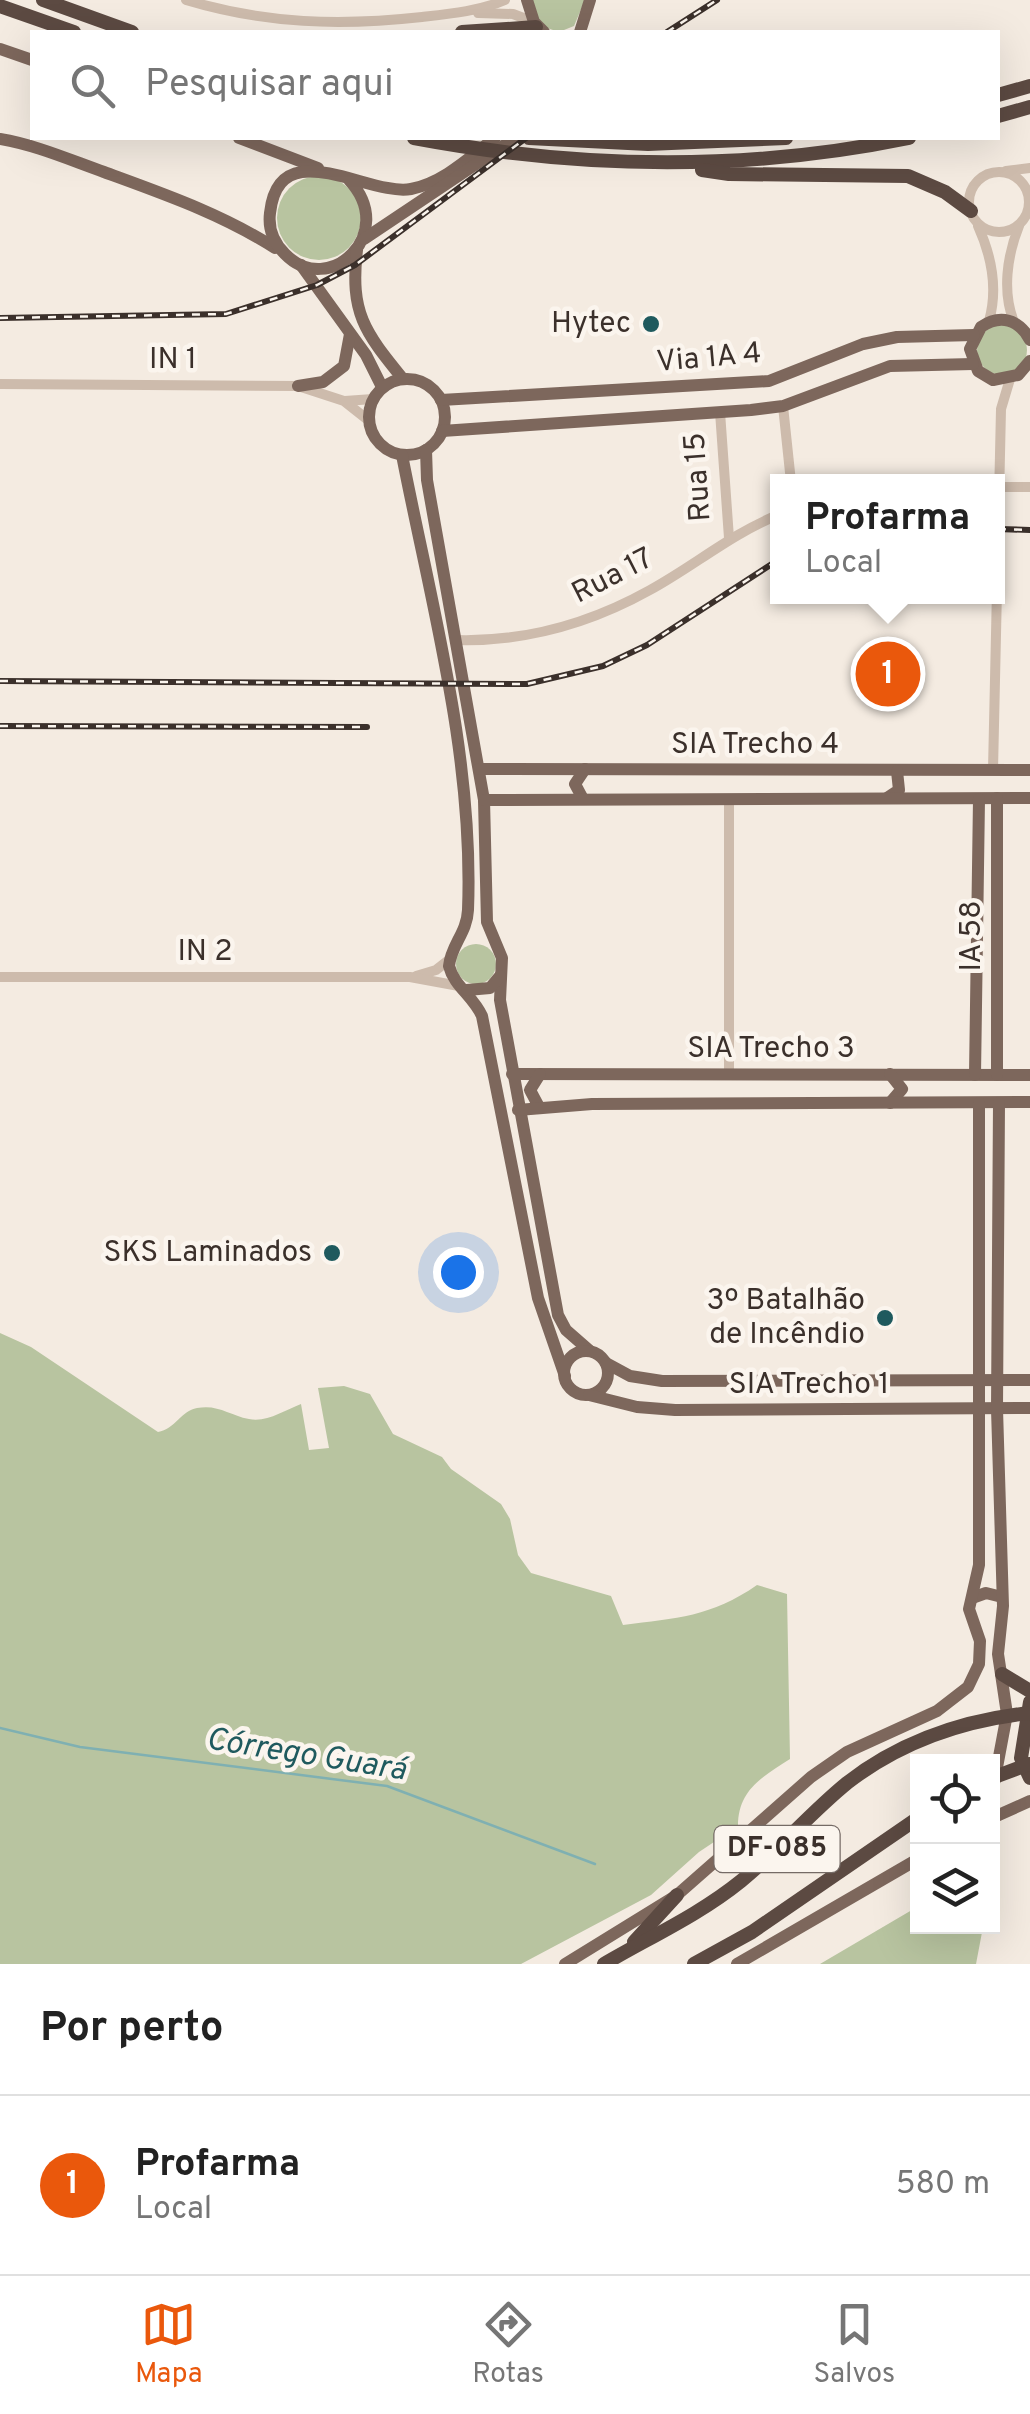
<!DOCTYPE html>
<html lang="pt">
<head>
<meta charset="utf-8">
<style>
	:root { --surface:#fff; --page:#f2f2f2; --text:#222; --muted:#767676; --line:#e0e0e0; --accent:#ea580c }
	body { margin:0; font-family:Overpass,sans-serif; background:var(--page); color:var(--text) }
	.controls { position:absolute; right:30px; bottom:30px; display:grid; overflow:hidden; border-radius:0px; box-shadow:0 10px 40px #0002 }
	.controls button { width:90px; height:90px; display:grid; place-items:center; padding:0; border:0; border-bottom:2px solid var(--line); background:var(--surface); color:var(--text); font:50px sans-serif }
	.you { position:absolute; left:458px; top:1272px; width:35px; height:35px; margin:-25px; border:8px solid #fff; border-radius:50%; background:#1a73e8; box-shadow:0 0 0 15px #1a73e833 }
	.badge { display:grid; place-items:center; width:65px; height:65px; border-radius:50%; background:var(--accent); color:#fff; font-size:32px; font-weight:700 }
	.pin { position:absolute; translate:-50% -50%; border:5px solid #fff; box-shadow:0 2px 10px #0006 }
	.popup { position:absolute; left:770px; top:474px; width:235px; height:130px; box-sizing:border-box; display:grid; place-content:center; border-radius:0px; background:var(--surface); filter:drop-shadow(0 2px 8px #0005); font-size:32px; white-space:nowrap; color:var(--muted) }
	.popup b { font-size:38px; color:var(--text) }
	.popup::after { content:''; position:absolute; left:50%; top:100%; margin-left:-20px; border:20px solid transparent; border-top-color:var(--surface) }
	.list { margin:0; padding:0; list-style:none }
	h2 { display:flex; justify-content:space-between; align-items:center; height:130px; margin:0; padding:0 40px; font-size:42px }
	h2 small { font-size:32px; font-weight:400; color:var(--muted) }
	.list li { display:grid; grid-template-columns:65px 1fr auto; gap:30px; align-items:center; box-sizing:border-box; height:180px; padding:0 40px; border-top:2px solid var(--line) }
	.list b { display:block; font-size:38px; white-space:nowrap }
	.list p { margin:0; font-size:32px; white-space:nowrap; color:var(--muted) }
	.list em { font-size:32px; font-style:normal; color:var(--muted) }
	.icon { flex:none; width:55px; height:55px; fill:none; stroke:currentColor; stroke-width:2; stroke-linecap:round; stroke-linejoin:round }
	.map { position:relative; flex:none; width:1030px; height:1964px; overflow:hidden }
	.search { position:absolute; background:var(--surface); box-shadow:0 10px 40px #0002; left:30px; right:30px; top:30px; height:110px; display:flex; align-items:center; gap:25px; box-sizing:border-box; padding:0 35px; border-radius:0px; color:var(--muted); font-size:38px }
	.sheet { height:310px; background:var(--surface) }
	nav { display:flex; justify-content:space-around; align-items:center; box-sizing:border-box; height:140px; border-top:2px solid var(--line); background:var(--surface); font-size:28px; color:var(--muted) }
	nav a { display:grid; justify-items:center; gap:5px }
	nav .on { color:var(--accent) }
	.map>svg:first-child { display:block }
	.green { fill:#b8c4a0 }
	.lines { fill:none; stroke-linecap:round; stroke-linejoin:round }
	.stream { stroke:#7fb0b2; stroke-width:2.5 }
	.minor { stroke:#cdbbac; stroke-width:10 }
	.major { stroke:#7d675c; stroke-width:12 }
	.highway { stroke:#5c4a42; stroke-width:14 }
	.rail-casing { stroke:#3b302b; stroke-width:6 }
	.rail { stroke:#fbf5ee; stroke-width:2.5; stroke-dasharray:8; stroke-linecap:butt }
	.poi-dot { fill:#1f5a5e; stroke:#fbf5ee; stroke-width:4 }
	.labels { text-anchor:middle; dominant-baseline:central; stroke-width:9; stroke-linejoin:round; paint-order:stroke }
	.shield { fill:#fbf5ee; stroke:#756b66; stroke-width:2.5 }
	.shield-label { font-size:28px; font-weight:bold; fill:#3b302b }
	.poi-label { font-size:30px; fill:#3b302b; stroke:#fbf5ee; text-anchor:end }
	.street-label { font-size:30px; fill:#3b302b; stroke:#fbf5ee }
	.water-label { font-size:32px; font-style:italic; fill:#1f5a5e; stroke:#fbf5ee }
</style>
</head>
<body>
<div class="map">
<svg width="1030" height="1964" viewBox="0 0 1030 1964">
	<rect width="100%" height="100%" fill="#f4ebe1"/>
	<g class="green">
		<path d="M531,0H585L574,26L559,32L541,26Z"/>
		<circle cx="319" cy="218" r="42"/>
		<circle cx="1002" cy="350" r="25"/>
		<circle cx="476" cy="964" r="20"/>
		<path d="M0,1333L31,1347L158,1432C175,1429 181,1411 197,1408C218,1404 229,1415 249,1419C266,1423 285,1410 301,1404L309,1450L329,1448L318,1388L344,1386L370,1394L393,1434L442,1457L451,1469L501,1504L510,1519L518,1555L531,1573L611,1596L623,1625C677,1618 711,1617 757,1585L787,1594L790,1759C762,1777 738,1790 738,1826L699,1852L651,1895L521,1964H0Z"/>
		<path d="M917,1907L918,1926L983,1927L976,1964H820Z"/>
	</g>
	<g class="lines">
		<path class="stream" d="M0,1728L80,1747L387,1786L595,1864"/>
		<g class="minor">
			<path d="M186,0C266,24 340,26 422,17C449,14 480,11 505,0"/>
			<path d="M478,13L513,14L534,22"/>
			<path d="M1006,171L1030,168"/>
			<circle cx="999" cy="202" r="30"/>
			<path d="M978,226C992,257 998,289 989,321"/>
			<path d="M1014,322C1002,292 1007,256 1019,226"/>
			<path d="M0,384L298,386L344,401L368,420"/>
			<path d="M345,401L373,399"/>
			<path d="M783,406L791,482"/>
			<path d="M720,412L729,538"/>
			<path d="M999,487H1030"/>
			<path d="M456,640C526,642 589,624 650,590C694,566 731,534 778,515"/>
			<path d="M993,770L1001,409L1010,379"/>
			<path d="M416,976L436,970L450,959"/>
			<path d="M0,977H410L459,986"/>
			<path d="M729,1074V799"/>
		</g>
		<g class="major">
			<path d="M527,0L534,22L544,32"/>
			<path d="M580,32L590,0"/>
			<path d="M0,49L32,60"/>
			<path d="M239,138L318,168"/>
			<path d="M0,139C36,145 70,160 104,172C164,194 222,214 275,248"/>
			<path d="M349,180C399,233 329,299 285,254C274,243 268,229 270,213C279,131 369,197 411,189C443,183 470,157 495,138"/>
			<path d="M364,239L515,138"/>
			<path d="M357,250C350,313 364,331 403,379"/>
			<path d="M301,265L366,355L382,387"/>
			<path d="M1030,340C1019,319 1000,314 981,327L970,349L978,371L993,380L1018,375L1030,361"/>
			<circle cx="407" cy="417" r="38"/>
			<path d="M298,386L323,382L344,366L350,334"/>
			<path d="M441,400L769,381L863,344L897,337L974,335"/>
			<path d="M442,431L751,410L783,406L890,366L973,364"/>
			<path d="M426,450L427,480L484,800L487,922L502,958L500,1000L558,1315L566,1330L590,1351"/>
			<path d="M402,455C431,604 474,756 468,910C467,933 451,945 449,966C454,986 473,996 482,1016L538,1298L565,1376"/>
			<path d="M479,769L1030,770"/>
			<path d="M887,798L899,790L897,771"/>
			<path d="M583,799L575,784L585,769"/>
			<path d="M484,800L1030,798"/>
			<path d="M467,990L490,988L500,976"/>
			<path d="M512,1074L1030,1075"/>
			<path d="M890,1074L902,1089L890,1103"/>
			<path d="M975,1075L979,799"/>
			<path d="M997,1075V798"/>
			<path d="M538,1105L530,1090L540,1074"/>
			<path d="M518,1110L592,1104L1030,1102"/>
			<circle cx="586" cy="1373" r="22"/>
			<path d="M606,1363L630,1376L662,1381L1030,1380"/>
			<path d="M589,1395L637,1407L675,1410L1030,1408"/>
			<path d="M972,1598L986,1593L1002,1597"/>
			<path d="M992,1794L1007,1714L998,1654L1003,1606L997,1409L999,1103"/>
			<path d="M992,1818L1030,1801"/>
			<path d="M565,1964L677,1895L811,1777L847,1752L937,1711L968,1687L979,1664L980,1641L969,1609L979,1565V1103"/>
			<path d="M737,1964L918,1859"/>
		</g>
		<g class="highway">
			<path d="M43,0L132,32"/>
			<path d="M0,6L74,32"/>
			<path d="M462,32L536,27"/>
			<path d="M998,95L1030,86"/>
			<path d="M998,116L1030,107"/>
			<path d="M414,138C579,169 744,172 909,138"/>
			<path d="M529,138L648,144L786,138"/>
			<path d="M702,170L729,174L908,176L945,192L971,211"/>
			<path d="M1002,1674L1030,1691"/>
			<path d="M1030,1702L1021,1758L1030,1778"/>
			<path d="M992,1778L1029,1764"/>
			<path d="M634,1942L677,1895"/>
			<path d="M604,1964C650,1937 699,1915 741,1881C778,1851 810,1813 847,1783C900,1742 964,1720 1030,1713"/>
			<path d="M694,1964L752,1932L918,1818"/>
		</g>
		<defs>
			<g id="rail">
				<path d="M667,32L717,0"/>
				<path d="M0,318L226,314L317,285L355,265L526,138"/>
				<path d="M998,529L1030,530"/>
				<path d="M0,681L527,684L603,666L647,645L778,560"/>
				<path d="M0,726L367,727"/>
			</g>
		</defs>
		<use href="#rail" class="rail-casing"/>
		<use href="#rail" class="rail"/>
	</g>
	<g class="poi-dot">
		<circle cx="651" cy="324" r="10"/>
		<circle cx="332" cy="1253" r="10"/>
		<circle cx="885" cy="1318" r="10"/>
	</g>
	<g class="labels">
		<rect class="shield" x="714.5" y="1826" width="125" height="46" rx="8"/>
		<g class="shield-label">
			<text x="777" y="1849">DF-085</text>
		</g>
		<g class="poi-label">
			<text x="631" y="324">Hytec</text>
			<text x="312" y="1253">SKS Laminados</text>
			<text x="865" y="1301">3º Batalhão<tspan x="865" dy="34">de Incêndio</tspan></text>
		</g>
		<g class="street-label">
			<text transform="translate(709 359) rotate(-5)">Via 1A 4</text>
			<text x="173" y="360">IN 1</text>
			<text transform="translate(699 477) rotate(-94)">Rua 15</text>
			<text transform="translate(613 577) rotate(-27)">Rua 17</text>
			<text x="755" y="745">SIA Trecho 4</text>
			<text transform="translate(972 936) rotate(-90)">IA 58</text>
			<text x="205" y="952">IN 2</text>
			<text x="771" y="1049">SIA Trecho 3</text>
			<text x="809" y="1385">SIA Trecho 1</text>
		</g>
		<g class="water-label">
			<text transform="translate(306 1756) rotate(9)">Córrego Guará</text>
		</g>
	</g>
</svg>
<div class="controls">
<button><svg class="icon" aria-label="locate" viewBox="0 0 24 24"><circle cx="12" cy="12" r="6"/><path d="M12 2v4M12 18v4M2 12h4M18 12h4"/></svg></button>
<button><svg class="icon" aria-label="layers" viewBox="0 0 24 24"><path d="M12 4l9 5-9 5-9-5zM3 14l9 5 9-5"/></svg></button>
</div>
<div class="you"></div>
<div class="pin badge" style="left:888px;top:674px">1</div>
<div class="popup"><b>Profarma</b>Local</div>
<div class="search"><svg class="icon" aria-label="search" viewBox="0 0 24 24"><circle cx="10" cy="10" r="6"/><path d="M15 15l6 6"/></svg>Pesquisar aqui</div>
</div>
<section class="sheet">
<h2>Por perto<small></small></h2>
<ul class="list">
<li><span class="badge">1</span><div><b>Profarma</b><p>Local</p></div><em>580 m</em></li>
</ul>
</section>
<nav>
<a class="on"><svg class="icon" aria-label="map" viewBox="0 0 24 24"><path d="M3 6l6-2 6 2 6-2v14l-6 2-6-2-6 2zM9 4v14M15 6v14"/></svg>Mapa</a>
<a><svg class="icon" aria-label="directions" viewBox="0 0 24 24"><path d="M12 3l9 9-9 9-9-9zM9 14v-3h6M13 9l2 2-2 2"/></svg>Rotas</a>
<a><svg class="icon" aria-label="saved" viewBox="0 0 24 24"><path d="M7 4h10v16l-5-4-5 4z"/></svg>Salvos</a>
</nav>
</body>
</html>
